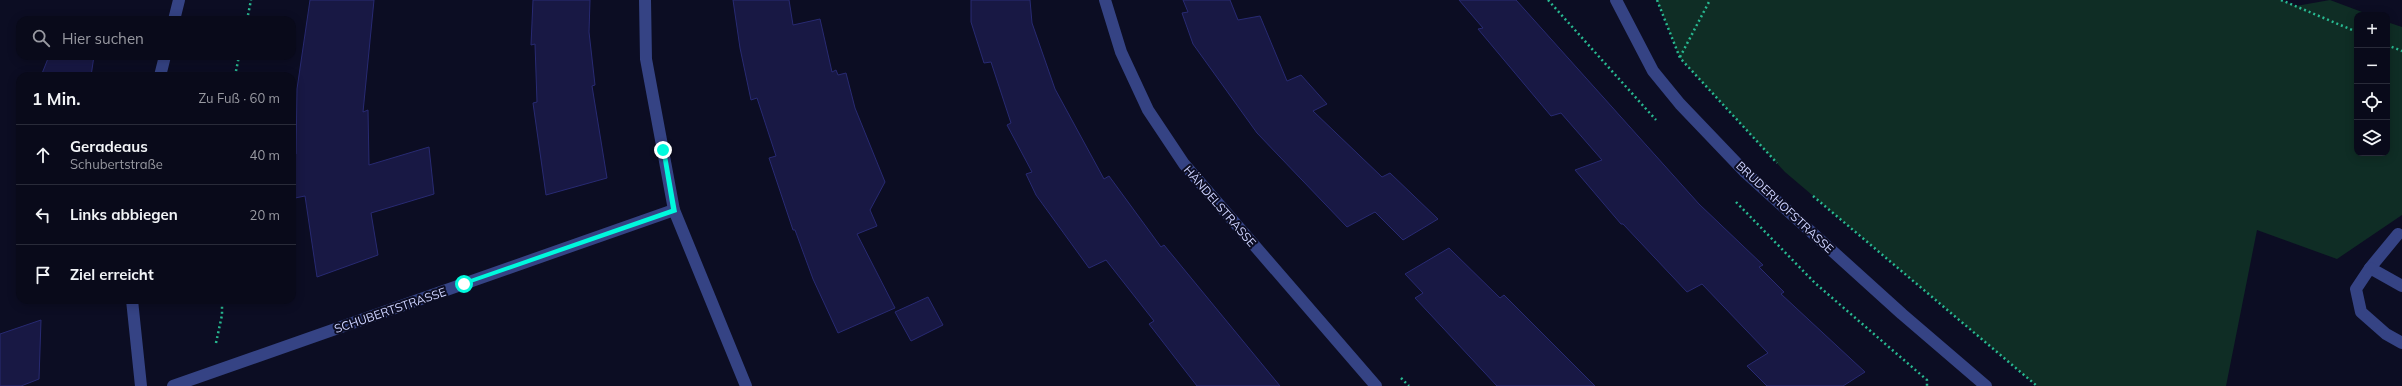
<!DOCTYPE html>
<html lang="de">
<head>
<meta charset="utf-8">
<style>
	:root { --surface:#090a1a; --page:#121323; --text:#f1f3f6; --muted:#999aa2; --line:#292b39 }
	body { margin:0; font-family:Mulish,sans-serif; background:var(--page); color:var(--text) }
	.controls { position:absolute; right:12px; top:12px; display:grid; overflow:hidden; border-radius:8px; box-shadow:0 2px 10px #0003 }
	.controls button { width:36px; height:36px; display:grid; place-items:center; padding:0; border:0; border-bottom:1px solid var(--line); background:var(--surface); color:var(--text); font:20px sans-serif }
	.stop { position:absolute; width:12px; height:12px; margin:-9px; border:3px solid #00f9dd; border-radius:50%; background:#fff }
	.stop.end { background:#00f9dd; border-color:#fff; box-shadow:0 1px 4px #0008 }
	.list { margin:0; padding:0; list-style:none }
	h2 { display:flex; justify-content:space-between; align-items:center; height:52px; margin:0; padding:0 16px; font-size:17px }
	h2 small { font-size:13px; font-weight:400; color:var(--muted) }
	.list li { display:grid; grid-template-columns:26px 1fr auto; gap:12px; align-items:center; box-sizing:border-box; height:60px; padding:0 16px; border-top:1px solid var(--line) }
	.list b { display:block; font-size:15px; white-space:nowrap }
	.list p { margin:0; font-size:13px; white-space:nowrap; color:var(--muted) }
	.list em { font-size:13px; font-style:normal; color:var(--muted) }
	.icon { flex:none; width:22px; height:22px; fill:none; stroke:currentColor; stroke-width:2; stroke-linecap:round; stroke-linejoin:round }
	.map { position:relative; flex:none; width:2402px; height:386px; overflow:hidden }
	.search { position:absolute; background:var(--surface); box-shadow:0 2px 10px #0003; left:16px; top:16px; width:280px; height:44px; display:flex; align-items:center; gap:10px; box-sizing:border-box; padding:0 14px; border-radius:12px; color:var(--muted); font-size:15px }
	.panel { position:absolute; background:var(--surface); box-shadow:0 2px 10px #0003; left:16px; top:72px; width:280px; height:232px; border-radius:12px }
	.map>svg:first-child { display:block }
	.green { fill:#0f2d25 }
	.building { fill:#181844; stroke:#282a72 }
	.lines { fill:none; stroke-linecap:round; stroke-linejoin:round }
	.path { stroke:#28b991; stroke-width:2.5; stroke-dasharray:2 3; stroke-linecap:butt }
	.minor { stroke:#354384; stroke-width:12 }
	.route { fill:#00f9dd }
	.labels { text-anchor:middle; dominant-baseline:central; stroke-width:4; stroke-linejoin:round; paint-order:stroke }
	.street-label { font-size:12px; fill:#ced3ff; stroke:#0c0d23 }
</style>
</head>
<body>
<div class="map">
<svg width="2402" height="386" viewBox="0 0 2402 386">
	<rect width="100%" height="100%" fill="#0c0d23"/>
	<path class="green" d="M1657,0H2281L2296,6L2330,0L2370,15H2357V153H2387V22L2402,27V215L2337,259L2257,230L2226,386H2037L1785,172L1680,58Z"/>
	<g class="building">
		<path d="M310,0H374L363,112L368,110L369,165L429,147L434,194L371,213L378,255L317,277L305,196L295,198L294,155L296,154L297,89Z"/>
		<path d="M533,0H590L589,32L595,85L592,86L607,178L546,195L533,103L537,102L535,44L531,45Z"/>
		<path d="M733,0H789L793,25L820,19L832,72L836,70L838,75L846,73L855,108L885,182L870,210L877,226L857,234L895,308L838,333L813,279L795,230H793L769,158L776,156L757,98L751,100L740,48Z"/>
		<path d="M971,0H1030L1032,23L1055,89L1104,179L1109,176L1161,247L1164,245L1280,386H1197L1149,324L1154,321L1106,260L1089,268L1036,195L1026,174L1032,172L1007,125L1011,123L991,62L984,63L971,22Z"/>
		<path d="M1183,0H1230L1238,20L1260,16L1287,81L1301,75L1327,104L1313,111L1382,177L1390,173L1438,219L1403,240L1375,212L1347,227L1257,133L1193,44L1182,13L1188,12Z"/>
		<path d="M1459,0H1516L1699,204L1763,265L1759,267L1784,292L1781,294L1865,372L1843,386H1767L1747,366L1768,353L1702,284L1687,292L1623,224H1621L1575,170L1602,160L1561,113L1551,116L1478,29L1483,28Z"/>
		<path d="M49,56H94L91,76H41Z"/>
		<path d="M1449,248L1500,298L1504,295L1595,386H1497L1415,298L1423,293L1405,274Z"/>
		<path d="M928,297L943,325L911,341L895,312Z"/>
		<path d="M41,320L39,379L21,386H0V334Z"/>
	</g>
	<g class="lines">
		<g class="path">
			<path d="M1548,0L1656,120"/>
			<path d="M1657,0L1680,58L1777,163"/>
			<path d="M2281,0L2357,32"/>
			<path d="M247,20L251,0"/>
			<path d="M2387,45L2402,51"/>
			<path d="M1680,57L1710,0"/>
			<path d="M235,76L239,56"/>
			<path d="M1813,196L2037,386"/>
			<path d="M1736,202L1815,283L1927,380V386"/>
			<path d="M216,343L222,315V300"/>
			<path d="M1401,378L1409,386"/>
		</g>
		<g class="minor">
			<path d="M645,0L646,59L674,210L746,386"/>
			<path d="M1105,0L1121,52L1148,110L1184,164L1376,386"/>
			<path d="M1616,0L1653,71L1680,104L1745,172L1902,314L1986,386"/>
			<path d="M174,20L179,0"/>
			<path d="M160,76L165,56"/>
			<path d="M2370,268L2398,234"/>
			<path d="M2402,286L2370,268L2356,289L2361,312L2386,334L2402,343"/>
			<path d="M132,300L141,386"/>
			<path d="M173,386L674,210"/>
		</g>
	</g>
	<path class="route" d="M661,148L666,150L677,212L462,286V282L671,209Z"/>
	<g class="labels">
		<g class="street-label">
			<text transform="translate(1220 206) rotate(49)">HÄNDELSTRASSE</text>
			<text transform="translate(1785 207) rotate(43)">BRUDERHOFSTRASSE</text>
			<text transform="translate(390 310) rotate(-19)">SCHUBERTSTRASSE</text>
		</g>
	</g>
</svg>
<div class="controls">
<button>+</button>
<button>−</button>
<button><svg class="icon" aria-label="locate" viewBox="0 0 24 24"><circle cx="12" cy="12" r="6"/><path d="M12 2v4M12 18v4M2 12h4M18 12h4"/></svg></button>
<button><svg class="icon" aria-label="layers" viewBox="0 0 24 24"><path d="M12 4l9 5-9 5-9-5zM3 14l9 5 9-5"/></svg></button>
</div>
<div class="stop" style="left:464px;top:284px"></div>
<div class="stop end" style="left:663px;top:150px"></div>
<div class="search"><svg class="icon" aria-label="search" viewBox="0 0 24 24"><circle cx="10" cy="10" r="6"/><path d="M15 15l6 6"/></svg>Hier suchen</div>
<section class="panel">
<h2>1 Min.<small>Zu Fuß · 60 m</small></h2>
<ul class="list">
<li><svg class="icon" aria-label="ahead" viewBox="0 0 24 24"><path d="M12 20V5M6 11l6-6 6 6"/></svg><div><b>Geradeaus</b><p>Schubertstraße</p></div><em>40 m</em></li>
<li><svg class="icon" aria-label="left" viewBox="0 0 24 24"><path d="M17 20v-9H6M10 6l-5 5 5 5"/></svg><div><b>Links abbiegen</b></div><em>20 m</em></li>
<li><svg class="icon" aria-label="arrive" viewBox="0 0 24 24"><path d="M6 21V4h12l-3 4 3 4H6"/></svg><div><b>Ziel erreicht</b></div></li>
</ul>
</section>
</div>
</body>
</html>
